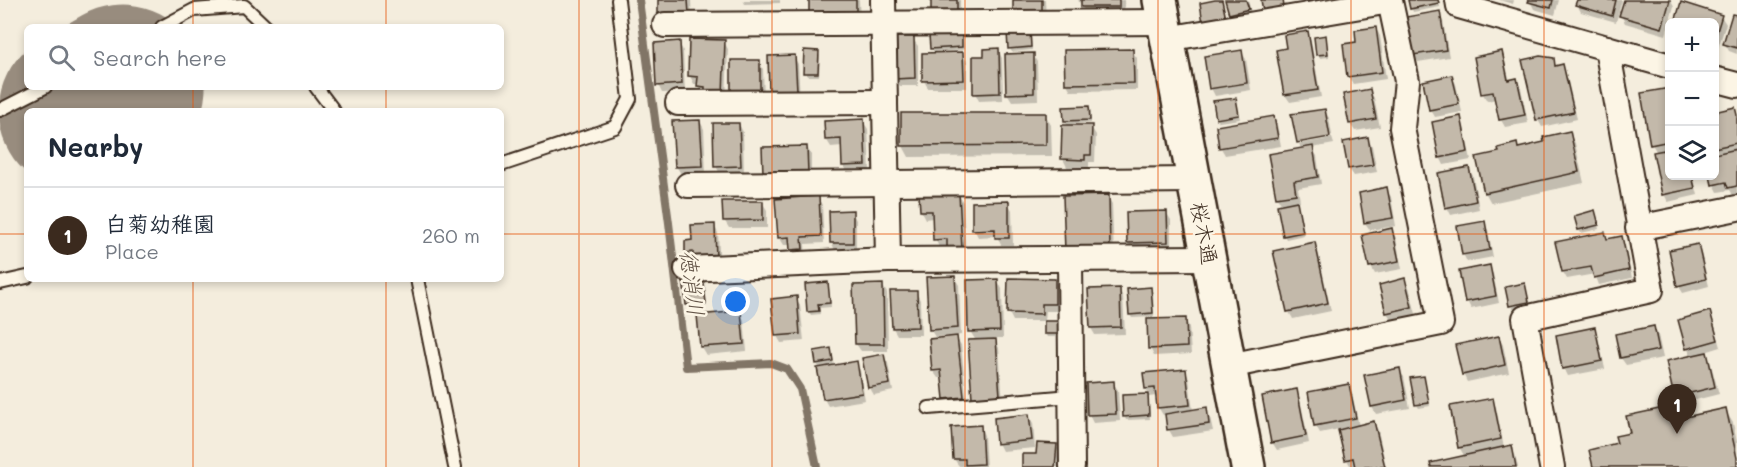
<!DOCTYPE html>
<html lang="en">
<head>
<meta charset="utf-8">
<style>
	:root { --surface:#fff; --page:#f2f2f3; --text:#1f2937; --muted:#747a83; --line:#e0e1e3; --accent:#3b2a1e }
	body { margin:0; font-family:Mali,"Klee One",sans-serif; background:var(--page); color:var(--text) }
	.controls { position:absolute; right:18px; top:18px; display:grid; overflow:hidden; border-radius:9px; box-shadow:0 3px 9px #0003 }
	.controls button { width:54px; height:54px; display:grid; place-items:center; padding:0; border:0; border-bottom:2px solid var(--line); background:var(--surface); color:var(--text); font:30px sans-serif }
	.you { position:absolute; left:736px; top:302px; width:21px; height:21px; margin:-15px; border:4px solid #fff; border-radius:50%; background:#1a73e8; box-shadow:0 0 0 9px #1a73e833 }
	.badge { display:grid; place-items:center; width:39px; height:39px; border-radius:50%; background:var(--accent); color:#fff; font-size:20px; font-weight:700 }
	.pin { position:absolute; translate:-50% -50px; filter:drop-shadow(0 2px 3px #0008) }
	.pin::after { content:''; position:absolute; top:32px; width:21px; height:18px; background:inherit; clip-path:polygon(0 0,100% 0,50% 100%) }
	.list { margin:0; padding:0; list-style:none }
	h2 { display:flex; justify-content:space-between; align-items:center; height:78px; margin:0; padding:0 24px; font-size:26px }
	h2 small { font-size:20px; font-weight:400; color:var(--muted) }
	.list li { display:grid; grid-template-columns:39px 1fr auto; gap:18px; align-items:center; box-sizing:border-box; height:96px; padding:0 24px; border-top:2px solid var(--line) }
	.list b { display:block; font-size:22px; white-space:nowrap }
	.list p { margin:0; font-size:20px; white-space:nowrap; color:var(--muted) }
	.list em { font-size:20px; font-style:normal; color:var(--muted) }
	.icon { flex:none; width:33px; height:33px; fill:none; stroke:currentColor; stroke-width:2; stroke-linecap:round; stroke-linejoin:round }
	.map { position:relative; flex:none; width:1737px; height:467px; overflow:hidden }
	.search { position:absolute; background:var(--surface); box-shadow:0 3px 9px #0003; left:24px; top:24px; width:480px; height:66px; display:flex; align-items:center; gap:15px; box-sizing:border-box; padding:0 21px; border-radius:9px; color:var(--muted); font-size:22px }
	.panel { position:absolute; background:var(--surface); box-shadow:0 3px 9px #0003; left:24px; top:108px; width:480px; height:174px; border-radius:9px }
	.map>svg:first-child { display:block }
	.shadow { fill:#0003 }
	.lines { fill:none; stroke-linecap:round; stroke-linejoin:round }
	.stream { stroke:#817466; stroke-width:8 }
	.runway { stroke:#988c7e; stroke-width:165 }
	.building { fill:#c3b9aa; stroke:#3b2a1e; stroke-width:1.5 }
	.lane-casing { stroke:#3b2a1e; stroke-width:16 }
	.street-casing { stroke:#3b2a1e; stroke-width:28 }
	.secondary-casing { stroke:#3b2a1e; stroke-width:38 }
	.lane { stroke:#fcf5e5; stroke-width:12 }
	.street { stroke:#fcf5e5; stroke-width:24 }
	.secondary { stroke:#fcf5e5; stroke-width:33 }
	.grid { fill:none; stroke:#e8590c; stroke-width:1.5; stroke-opacity:0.55 }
	.labels { text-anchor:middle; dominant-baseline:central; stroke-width:5; stroke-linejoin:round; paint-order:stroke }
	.street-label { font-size:21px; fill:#3b2a1e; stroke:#fcf5e5 }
	.water-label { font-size:22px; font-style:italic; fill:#645548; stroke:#fcf5e5 }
</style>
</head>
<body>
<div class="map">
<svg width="1737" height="467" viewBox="0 0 1737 467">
	<rect width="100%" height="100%" fill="#f4eddd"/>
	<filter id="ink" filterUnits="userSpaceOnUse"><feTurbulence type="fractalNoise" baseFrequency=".0167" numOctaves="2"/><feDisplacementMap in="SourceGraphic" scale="12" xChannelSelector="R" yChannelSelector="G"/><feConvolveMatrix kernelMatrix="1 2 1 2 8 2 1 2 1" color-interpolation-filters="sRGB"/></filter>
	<g filter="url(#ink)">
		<g class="shadow">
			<path d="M659,0H691L692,21Z"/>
			<path d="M743,0H780V3L745,4Z"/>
			<path d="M810,0H859L860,24Z"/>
			<path d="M932,0H960V24Z"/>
			<path d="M1014,0H1045L1046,20Z"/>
			<path d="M1078,0H1124L1125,17L1089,18Z"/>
			<path d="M1227,0H1248L1252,17L1235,21L1230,13Z"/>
			<path d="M1409,0H1439L1440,7L1413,12Z"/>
			<path d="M1499,0H1514L1513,4Z"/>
			<path d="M1526,0H1559L1555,15L1534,9L1530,1Z"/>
			<path d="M1578,0H1622L1616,22L1581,12L1577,5Z"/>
			<path d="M1625,0H1671L1674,6L1666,35L1625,23L1621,15Z"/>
			<path d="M1682,4L1721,16L1726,24L1718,48L1714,47V22H1676Z"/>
			<path d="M1439,13L1443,21L1449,57L1418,62L1414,55L1408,18Z"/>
			<path d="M1737,17V54L1729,51L1725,44Z"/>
			<path d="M1376,29L1380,36L1386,79L1353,84L1348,76L1358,43Z"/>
			<path d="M1029,31L1031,35L1032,50L1012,52L1010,49Z"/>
			<path d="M1307,33L1311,41L1321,97L1290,102L1285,95L1288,49Z"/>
			<path d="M961,35L963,38L964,50L934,52L931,48Z"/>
			<path d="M1325,37L1327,41L1329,57L1320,58L1318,55Z"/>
			<path d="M913,39L918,46V86H900L895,78Z"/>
			<path d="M724,42L728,49L726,101L703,94L699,84H694L690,76Z"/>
			<path d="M679,43L683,51L685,92L662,93L658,85Z"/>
			<path d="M998,50L1002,58L1003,100L979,101L975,93L986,58Z"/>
			<path d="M1132,51L1137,58V90L1071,91L1067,84Z"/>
			<path d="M818,52L820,56L819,76H807L805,72Z"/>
			<path d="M1241,52L1246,59L1251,90L1215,96L1211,88Z"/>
			<path d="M1501,53L1505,61L1510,82L1516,80L1521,88L1528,123L1505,127L1501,120L1496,99L1487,101L1483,94L1475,58Z"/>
			<path d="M962,54L967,61V88H928L924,81Z"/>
			<path d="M1033,55L1037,62L1038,100L1012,101L1007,93Z"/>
			<path d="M794,57L798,64L800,97L775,98L771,90L769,58Z"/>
			<path d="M1553,60L1557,67L1562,66L1566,73L1577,119L1542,127L1538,120L1524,61Z"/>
			<path d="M759,61L763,69L764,100H737Z"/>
			<path d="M1452,77L1456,84L1462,112L1435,117L1431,110L1425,83Z"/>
			<path d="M1369,90L1374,98L1380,127L1355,131L1350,124L1345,95Z"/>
			<path d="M1670,91V176H1693L1698,195L1668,202L1664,194L1657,153L1652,144Z"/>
			<path d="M1235,100L1240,119L1219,122L1217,118Z"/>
			<path d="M1089,107L1091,111V123L1073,124V127H1091L1096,135L1095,162H1089V167H1067L1063,159L1068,126L1065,121Z"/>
			<path d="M1735,109L1737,113V194L1733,195L1730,190L1718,192L1714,184L1712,176H1714L1719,154L1715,147Z"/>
			<path d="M1324,110L1329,118L1332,135L1298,141V143L1293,115Z"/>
			<path d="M1045,114L1051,125L1052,156L909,157L903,146Z"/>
			<path d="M1273,117L1277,125L1281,146L1225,155L1221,148L1217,127Z"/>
			<path d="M1460,118L1464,126L1471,160L1444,165L1440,157Z"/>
			<path d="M700,121L704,129L706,173L681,174L676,166Z"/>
			<path d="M863,121L868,129L870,172L848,173L843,166L842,146L831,147L826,139Z"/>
			<path d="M739,124L743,132L744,174H720L716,166Z"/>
			<path d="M1569,133L1575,143L1584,183L1491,203L1485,192L1501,153L1516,145L1519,149L1545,143Z"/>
			<path d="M1332,138L1334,144L1312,148L1317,156L1321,184L1298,188L1300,201L1296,202L1298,206L1304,235L1286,239L1284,235L1282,205L1277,197L1302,150L1299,144Z"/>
			<path d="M1367,139L1372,146L1377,172L1354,176L1349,169L1344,143Z"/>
			<path d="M807,147L811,155V180L764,174Z"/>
			<path d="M1468,169L1473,176L1479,209L1451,215L1447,207Z"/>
			<path d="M1386,189L1391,197L1396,226L1370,230L1365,223L1360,194Z"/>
			<path d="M958,194L963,202L966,257L948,246L939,247L935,239L933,218L925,219L921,211Z"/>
			<path d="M1108,197L1112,204L1114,257L1071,258Z"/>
			<path d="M818,198L822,205L824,243L805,244L806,257H796L792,250L791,245H784L779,237Z"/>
			<path d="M762,202L767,210V228H729L724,220Z"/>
			<path d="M1008,203L1012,210L1013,245H1001L997,236L978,237L974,229Z"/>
			<path d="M852,212L856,220V250H835L831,242Z"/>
			<path d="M1166,212L1171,220V249L1133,250L1128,243Z"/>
			<path d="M1596,216L1599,229L1581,233L1579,230Z"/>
			<path d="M1484,223L1488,230L1493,257L1467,262L1463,254Z"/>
			<path d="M714,225L718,233L720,268L691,260L687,252L694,242Z"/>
			<path d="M1391,230L1396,238L1402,269L1375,274L1371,267Z"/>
			<path d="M1605,234L1608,240L1621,237L1625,245L1632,278L1599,285L1595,274L1567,279L1563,272L1557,243Z"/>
			<path d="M1314,243L1318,251L1331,311L1293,319L1289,312L1275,252Z"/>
			<path d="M1697,245L1701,253L1709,286L1683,293L1678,285Z"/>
			<path d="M1489,267L1493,274L1499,303L1471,309L1467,301Z"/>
			<path d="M954,277L959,285L961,335L955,336L961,345L967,404L950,406L945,399L943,378H938L933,371L948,336L935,337L930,329Z"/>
			<path d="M703,279L705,282L707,306L690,308L688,304Z"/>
			<path d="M1054,280L1059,288L1058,311H1046L1045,321H1013L1009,313Z"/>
			<path d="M1404,280L1409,287L1416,314L1392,320L1387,313Z"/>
			<path d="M998,281L1002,289L1003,338H994L999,348L1003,403L978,405L974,397L976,341L970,331Z"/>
			<path d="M827,284L829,287L831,307L819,308L820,314L811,315L809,312Z"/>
			<path d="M882,285L887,293L888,351H861L856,344Z"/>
			<path d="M1524,285L1530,305L1513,309L1511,305Z"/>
			<path d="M1119,289L1123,297L1125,334L1095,335L1091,328Z"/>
			<path d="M1151,289L1153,293L1154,317L1132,318L1130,315L1128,291Z"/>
			<path d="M916,292L920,300L921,335H897L893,328Z"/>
			<path d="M796,298L800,305L804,341L781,343L777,336L773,300Z"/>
			<path d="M740,313L744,320L747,351L706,355L701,347L699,316Z"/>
			<path d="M1709,313L1713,320L1721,347L1705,352L1710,361L1719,394L1680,404L1676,396L1692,357L1687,348Z"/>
			<path d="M1185,319L1189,327L1191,354L1154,356L1150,348Z"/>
			<path d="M1058,323L1061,337H1047L1045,334Z"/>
			<path d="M1653,327L1658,335L1663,358L1626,365L1621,358Z"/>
			<path d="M1594,329L1598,336L1605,369L1568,376L1564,368Z"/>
			<path d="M1499,338L1503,345L1509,373L1467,382L1463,374Z"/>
			<path d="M831,350L834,366L856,363L860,370L865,400L828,406L824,399L820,369L817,364Z"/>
			<path d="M883,355L888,363L893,391L874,395L870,388Z"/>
			<path d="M1399,370L1404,377L1410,408L1376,414L1372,407Z"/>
			<path d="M1185,371L1189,378L1193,411L1206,409L1210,417L1213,431L1173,437L1169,430L1167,414L1163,415L1158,407L1157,396L1148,397L1150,419L1126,420L1124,416L1123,397L1150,395L1146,389Z"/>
			<path d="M1423,377L1430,406L1419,408L1417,405Z"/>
			<path d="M1113,383L1118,390L1120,421L1093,423L1089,415L1087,384Z"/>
			<path d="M1348,385L1352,393L1359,426L1373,423L1378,430L1386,467H1351L1347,460L1339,429L1320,433L1316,426Z"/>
			<path d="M1296,391L1300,399L1309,443L1277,450L1272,442Z"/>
			<path d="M1492,399L1496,407L1504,448L1511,447L1515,455L1518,467H1432L1465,457L1459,447Z"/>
			<path d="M1677,406L1685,419L1725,410L1733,423L1737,442V467H1594L1632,434Z"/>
			<path d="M1029,416L1033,423L1035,448L1002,451L998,443Z"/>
			<path d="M980,427L984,435L986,467L959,466L954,459Z"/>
			<path d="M1056,445L1060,453L1059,467H1023Z"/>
		</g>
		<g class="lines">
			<path class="stream" d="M639,0L669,223L686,367L771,363L787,369L800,389L817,467"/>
			<path class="runway" d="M81,111L123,87"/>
		</g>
		<g class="building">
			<path d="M658,0H688L689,14L658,16Z"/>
			<path d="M809,0H856V16L809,17Z"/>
			<rect x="931" y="0" width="26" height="17"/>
			<rect x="1013" y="0" width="29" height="13"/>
			<rect x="1081" y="0" width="38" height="7"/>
			<path d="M1215,0H1222L1226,19L1203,23L1200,3Z"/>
			<path d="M1225,0H1246L1249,9L1229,14Z"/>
			<path d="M1261,0H1283L1284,7L1263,11Z"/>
			<path d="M1303,0H1325L1304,5Z"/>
			<path d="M1408,0H1438L1439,3L1410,9Z"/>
			<path d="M1529,0H1553L1551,8L1528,2Z"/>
			<path d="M1577,0H1616L1612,16L1575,5Z"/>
			<path d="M1624,0H1670L1662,28L1619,16Z"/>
			<path d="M1681,2L1722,15L1714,41V22H1675Z"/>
			<path d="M1440,11L1446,50L1413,55L1406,17Z"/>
			<path d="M1732,14L1737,15V48L1723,44Z"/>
			<path d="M1376,27L1382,72L1347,77L1343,44L1356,42L1355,30Z"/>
			<path d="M1030,30L1031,47L1008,49L1007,32Z"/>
			<path d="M1308,31L1318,90L1284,95L1276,50L1286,48L1284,35Z"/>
			<path d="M962,33V47L930,49L929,35Z"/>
			<path d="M1326,35L1328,54L1316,55L1314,37Z"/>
			<path d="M893,37H914L915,78L894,79Z"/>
			<path d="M689,39L725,40L723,94L705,93V87L697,86L698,77L688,76Z"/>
			<path d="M680,41L682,84L656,86L654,43Z"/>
			<path d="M999,48L1000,93L973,94V56H984V49Z"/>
			<path d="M1133,49L1134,83L1065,84L1064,50Z"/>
			<path d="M804,50L819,51L818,73H803Z"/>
			<path d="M1242,50L1247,83L1209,89L1204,56Z"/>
			<path d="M1502,51L1508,80L1517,78L1525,115L1499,120L1493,92L1481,94L1474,57Z"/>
			<path d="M963,52L964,80L922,81V53Z"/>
			<path d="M1034,53V93L1006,94L1005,54Z"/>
			<path d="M795,55L797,90H769L768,56Z"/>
			<path d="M1540,56L1554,58L1555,66L1563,64L1574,112L1536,120L1522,60Z"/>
			<rect x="731" y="60" width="29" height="33"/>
			<path d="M1452,75L1459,104L1429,110L1423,81Z"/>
			<path d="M1670,88V141L1650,145L1641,93Z"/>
			<path d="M1370,89L1376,119L1349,124L1343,94Z"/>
			<path d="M1236,98L1239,115L1216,119L1213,101Z"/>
			<path d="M1089,106L1090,120L1064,121L1063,107Z"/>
			<path d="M1735,107L1737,115V143L1714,148V112Z"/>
			<path d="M1325,109L1330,137L1297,143L1291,114Z"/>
			<path d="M901,113H1046V145L901,146Z"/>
			<path d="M1274,116L1278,138L1219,148L1216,126Z"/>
			<path d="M1461,116L1468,152L1439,158L1432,122Z"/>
			<path d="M864,119L866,165L842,166L841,139L825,140L824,121Z"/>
			<path d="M700,120L703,166L675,167L672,121Z"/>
			<path d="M713,123H739L741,166L714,167Z"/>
			<path d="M1062,125H1092L1091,155H1085V160L1061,159Z"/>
			<path d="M1570,131L1579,172L1484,193L1476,157L1499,152L1498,148L1517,143L1518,148L1544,142L1543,137Z"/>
			<path d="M1368,137L1373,165L1348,169L1343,142Z"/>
			<path d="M807,146L808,173L763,174L762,147Z"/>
			<path d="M1313,146L1318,177L1294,181L1296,194L1276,197L1268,154Z"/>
			<path d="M1670,149V176H1692L1695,188L1662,195L1653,152Z"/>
			<path d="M1737,149V186L1728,188L1726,182L1712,185L1710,176H1714V154Z"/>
			<path d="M1469,167L1476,201L1445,208L1438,173Z"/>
			<path d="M1387,187L1393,218L1364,223L1359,193Z"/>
			<path d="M959,193L962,250H947V239L933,240L932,211H920L919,194Z"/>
			<path d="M1109,195L1110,249L1065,251L1063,196Z"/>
			<path d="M819,196L821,236L802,237L803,249L790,250L789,237L778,238L775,199Z"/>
			<path d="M722,201H763V220L723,221Z"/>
			<path d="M1009,201V238H995V229L972,230V202Z"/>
			<path d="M1297,201L1303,232L1283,236L1277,205Z"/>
			<path d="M853,210V243H830L829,211Z"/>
			<path d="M1595,210L1599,225L1578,230L1574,216Z"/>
			<path d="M1167,211L1168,242L1127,243L1126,212Z"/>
			<path d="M1485,221L1490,250L1462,255L1457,226Z"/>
			<path d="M715,224L716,261L693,262V252L685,253V241L692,240L691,225Z"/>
			<path d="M1392,228L1399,261L1369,267L1362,235Z"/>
			<path d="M1605,232L1607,239L1622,236L1629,270L1594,278L1591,267L1562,272L1555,242Z"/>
			<path d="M1315,242L1328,303L1287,312L1273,251Z"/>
			<path d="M1698,244L1706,279L1677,286L1669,250Z"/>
			<path d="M1490,265L1496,296L1465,302L1459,271Z"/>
			<path d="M955,276L958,328L929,330L926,277Z"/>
			<path d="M703,277L706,303L686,305L683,279Z"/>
			<path d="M1008,278L1055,279V304H1042V314L1007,313Z"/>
			<path d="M1405,278L1412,307L1386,313L1379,285Z"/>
			<path d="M998,279L1000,331L968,332L967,280Z"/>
			<path d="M828,282L830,303L818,304L819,311L807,312L805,284Z"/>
			<path d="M1525,283L1529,302L1509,306L1505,287Z"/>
			<path d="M883,284L884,344H855L853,285Z"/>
			<path d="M1151,287L1153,313L1129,315L1127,289Z"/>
			<path d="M1120,288L1121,327L1090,328L1088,289Z"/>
			<path d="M890,291H917L918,327L892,328Z"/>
			<path d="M797,296L800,334L775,336L771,299Z"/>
			<path d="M741,311L744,344L700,347L697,315Z"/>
			<path d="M1710,311L1718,340L1686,349L1678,320Z"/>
			<path d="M1186,318L1187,347L1148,349L1147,319Z"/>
			<rect x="1044" y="321" width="15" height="13"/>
			<path d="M1654,326L1659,350L1620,358L1615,334Z"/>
			<path d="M1595,327L1602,361L1562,369L1556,335Z"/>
			<path d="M957,336L964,397L944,399L941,370L932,371L929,339Z"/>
			<path d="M1499,336L1505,365L1462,375L1455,345Z"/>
			<path d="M996,339L1000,396L972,398L968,340Z"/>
			<path d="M831,348L833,361L816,364L814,351Z"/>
			<path d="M1707,352L1715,387L1674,397L1666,361Z"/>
			<path d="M884,354L890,384L868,388L862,358Z"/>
			<path d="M857,361L862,393L823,399L817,368Z"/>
			<path d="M1400,368L1406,400L1371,407L1364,375Z"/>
			<path d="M1186,369L1190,405L1157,408L1155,388L1145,389L1143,373Z"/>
			<path d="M1424,376L1429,403L1415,405L1410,378Z"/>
			<path d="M1114,381L1116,414L1087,415L1086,383Z"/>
			<path d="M1349,384L1356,418L1314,426L1308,392Z"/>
			<path d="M1297,389L1306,436L1271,443L1262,396Z"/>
			<path d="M1148,394L1149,415L1123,417L1122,395Z"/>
			<path d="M1493,398L1501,439L1458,448L1450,406Z"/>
			<path d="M1678,405L1681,418L1726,408L1737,458V467H1593L1589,450L1617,443L1615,436L1630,433L1626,416Z"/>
			<path d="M1207,407L1209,424L1167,430L1165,414Z"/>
			<path d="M1029,414L1032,440L996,444L994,418Z"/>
			<path d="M1374,421L1385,467H1355L1353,458L1345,460L1338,430Z"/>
			<path d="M981,425L983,464L965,465V459H953L951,427Z"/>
			<path d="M1037,443L1057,444L1055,467H1022V454H1036Z"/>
			<path d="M1512,445L1516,467H1431L1430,463Z"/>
		</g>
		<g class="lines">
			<defs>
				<g id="lane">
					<path d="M162,27L194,10L244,6L266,27"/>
					<path d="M316,87L334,111"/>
					<path d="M0,110L45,87"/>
					<path d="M501,165L615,127L630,99L618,0"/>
					<path d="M417,279L455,467"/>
					<path d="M0,283L27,277"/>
					<path d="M929,408L1071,396"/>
				</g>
				<g id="street">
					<path d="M883,0L888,260"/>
					<path d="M1458,0L1459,6L1670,66"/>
					<path d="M665,25L1164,22"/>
					<path d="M1167,39L1390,1L1407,81L1402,128L1441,323L1229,366"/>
					<path d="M1714,79L1737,85"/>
					<path d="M678,103L885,102"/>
					<path d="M688,185L1194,180"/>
					<path d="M1638,228L1737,208"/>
					<path d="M1070,260L1072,467"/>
					<path d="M687,269L888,260L1210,258"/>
					<path d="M1552,467L1525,318L1651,290L1607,48"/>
				</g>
				<path id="secondary" d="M1160,0L1248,467"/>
			</defs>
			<use href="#lane" class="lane-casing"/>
			<use href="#street" class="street-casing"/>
			<use href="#secondary" class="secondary-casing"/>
			<use href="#lane" class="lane"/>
			<use href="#street" class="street"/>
			<use href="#secondary" class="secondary"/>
		</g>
	</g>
	<path class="grid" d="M193,0V27M386,0V27M579,0V467M772,0V467M965,0V467M1158,0V467M1351,0V467M1544,0V467M193,87V111M386,87V111M0,234H27M501,234H1737M193,279V467M386,279V467"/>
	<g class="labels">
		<g class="street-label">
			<text transform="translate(1205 233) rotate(79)">桜木通</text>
		</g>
		<g class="water-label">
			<text transform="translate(693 283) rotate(83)">徳消川</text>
		</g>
	</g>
</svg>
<div class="controls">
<button>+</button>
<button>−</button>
<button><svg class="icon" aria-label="layers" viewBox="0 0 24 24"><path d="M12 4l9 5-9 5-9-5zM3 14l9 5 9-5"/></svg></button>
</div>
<div class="you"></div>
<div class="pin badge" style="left:1677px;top:434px">1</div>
<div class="search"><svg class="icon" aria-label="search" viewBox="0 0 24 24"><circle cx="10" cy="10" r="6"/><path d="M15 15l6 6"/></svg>Search here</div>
<section class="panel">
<h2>Nearby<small></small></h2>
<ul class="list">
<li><span class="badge">1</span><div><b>白菊幼稚園</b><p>Place</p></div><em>260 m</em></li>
</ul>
</section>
</div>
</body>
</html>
